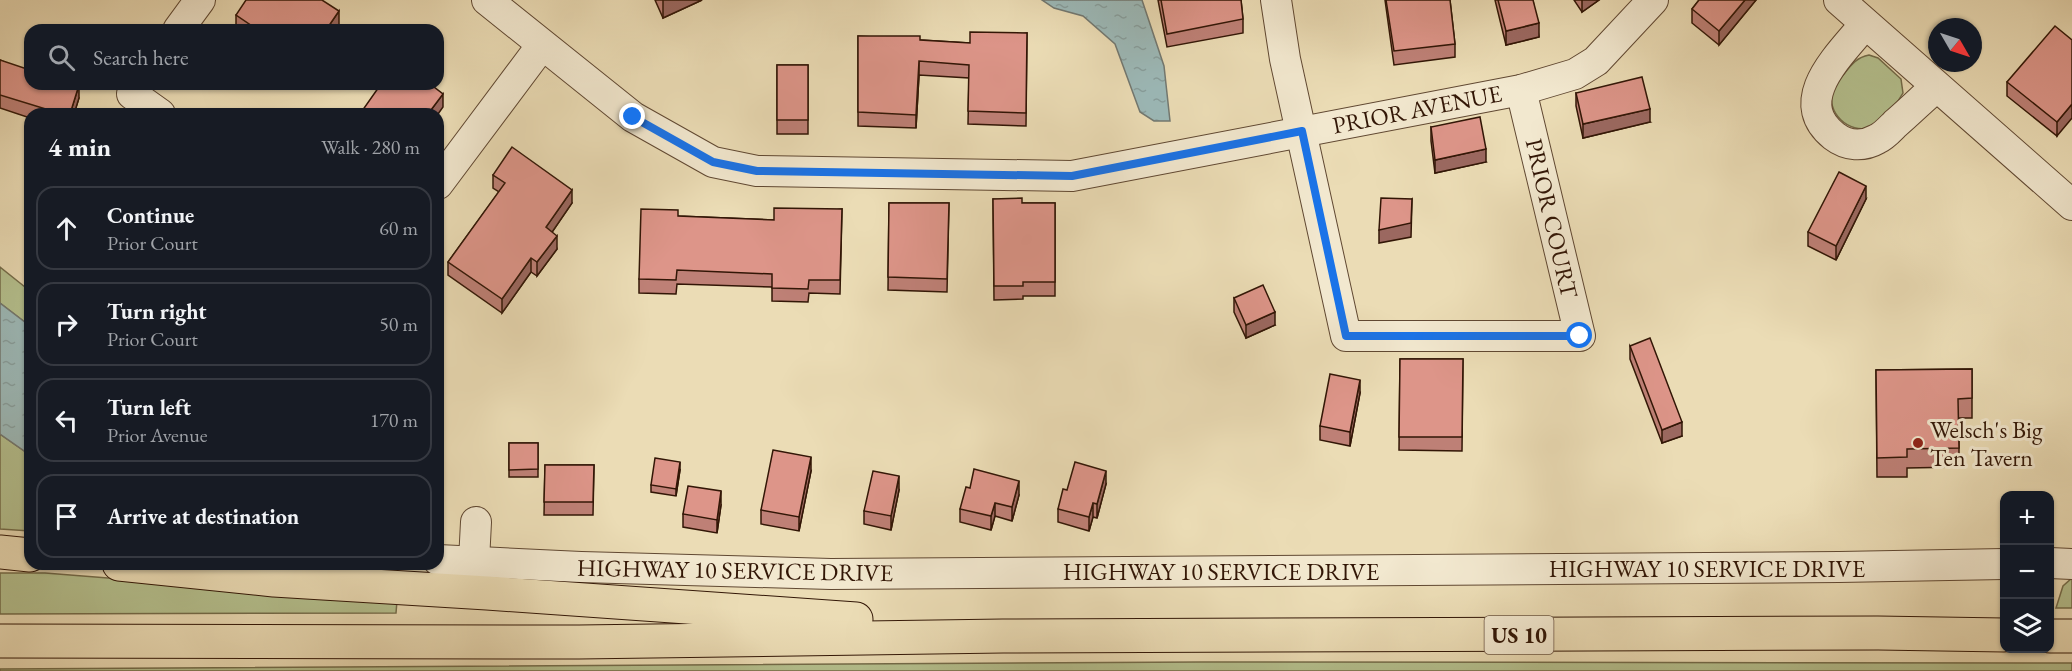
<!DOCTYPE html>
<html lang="en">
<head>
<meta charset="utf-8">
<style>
	:root { --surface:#171b24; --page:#242831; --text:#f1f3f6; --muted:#9ea1a6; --line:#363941 }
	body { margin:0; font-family:"EB Garamond",serif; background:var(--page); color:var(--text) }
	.controls { position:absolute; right:18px; bottom:18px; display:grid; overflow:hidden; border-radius:12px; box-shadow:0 2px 4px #0004 }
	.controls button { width:54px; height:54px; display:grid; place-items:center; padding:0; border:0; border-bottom:2px solid var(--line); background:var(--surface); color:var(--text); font:30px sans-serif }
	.compass { position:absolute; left:1928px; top:18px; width:54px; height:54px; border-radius:50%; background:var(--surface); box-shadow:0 2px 4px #0004; rotate:129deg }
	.stop { position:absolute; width:18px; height:18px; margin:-14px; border:4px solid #1a73e8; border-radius:50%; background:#fff }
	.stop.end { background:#1a73e8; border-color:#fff; box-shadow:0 2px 6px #0008 }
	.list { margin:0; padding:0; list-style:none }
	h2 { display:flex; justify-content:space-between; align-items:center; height:78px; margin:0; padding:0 24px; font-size:26px }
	h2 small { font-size:20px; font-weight:400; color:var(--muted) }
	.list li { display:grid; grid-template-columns:39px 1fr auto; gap:18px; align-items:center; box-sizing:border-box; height:84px; margin:0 12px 12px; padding:0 12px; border:2px solid var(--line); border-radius:18px }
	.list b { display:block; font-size:22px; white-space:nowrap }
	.list p { margin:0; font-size:20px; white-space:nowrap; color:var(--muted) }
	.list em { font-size:20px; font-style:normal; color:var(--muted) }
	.icon { flex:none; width:33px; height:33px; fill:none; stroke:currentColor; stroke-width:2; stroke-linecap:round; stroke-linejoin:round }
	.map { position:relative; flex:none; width:2072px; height:671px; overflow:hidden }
	.search { position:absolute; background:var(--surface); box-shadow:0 2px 4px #0004; left:24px; top:24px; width:420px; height:66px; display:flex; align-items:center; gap:15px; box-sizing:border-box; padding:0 21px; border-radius:18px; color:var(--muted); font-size:22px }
	.panel { position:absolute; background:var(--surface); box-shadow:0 2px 4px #0004; left:24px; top:108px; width:420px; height:462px; border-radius:18px }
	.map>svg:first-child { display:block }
	.grass { fill:#b5c18f; stroke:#746c4a; stroke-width:1.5 }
	.water { fill:url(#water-ripples); stroke:#727871; stroke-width:1.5 }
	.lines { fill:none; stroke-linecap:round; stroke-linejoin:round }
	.minor-casing { stroke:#604832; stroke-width:32 }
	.highway-casing { stroke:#321606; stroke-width:35 }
	.minor { stroke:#f2e8cf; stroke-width:30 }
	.highway { stroke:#ebdcb5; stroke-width:33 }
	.wall { fill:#be8076; stroke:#321606; stroke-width:1.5 }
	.shaded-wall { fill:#9b6860; stroke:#321606; stroke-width:1.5 }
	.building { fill:#dd9589; stroke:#321606; stroke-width:1.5 }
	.route { stroke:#1a73e8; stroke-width:8 }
	.poi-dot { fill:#8f2418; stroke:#f2e8cf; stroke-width:2 }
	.labels { text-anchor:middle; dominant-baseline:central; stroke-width:6; stroke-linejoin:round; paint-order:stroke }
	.shield { fill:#f2e8cf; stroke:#6c5542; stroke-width:1.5 }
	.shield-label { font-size:22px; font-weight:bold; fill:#321606 }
	.street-label { font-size:24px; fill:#321606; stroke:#f2e8cf }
	.poi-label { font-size:24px; fill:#321606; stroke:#f2e8cf; text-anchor:start }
</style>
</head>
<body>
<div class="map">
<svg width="2072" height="671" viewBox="0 0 2072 671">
	<defs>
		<pattern id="water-ripples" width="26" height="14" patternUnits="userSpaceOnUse" patternTransform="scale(1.5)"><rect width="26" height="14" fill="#9cb9b8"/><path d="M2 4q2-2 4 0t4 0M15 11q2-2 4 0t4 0" fill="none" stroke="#879e9d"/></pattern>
	</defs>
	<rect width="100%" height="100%" fill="#ebdcb5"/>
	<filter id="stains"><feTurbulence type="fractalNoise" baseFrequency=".00333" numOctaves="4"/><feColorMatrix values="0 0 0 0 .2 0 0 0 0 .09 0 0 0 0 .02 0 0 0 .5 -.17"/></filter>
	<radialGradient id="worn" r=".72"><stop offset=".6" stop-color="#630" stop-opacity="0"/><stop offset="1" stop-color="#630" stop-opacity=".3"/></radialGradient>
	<g class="grass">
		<path d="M1869,55L1878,58L1901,79L1903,93C1897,104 1883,122 1871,127C1849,135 1825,112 1833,90C1835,84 1840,79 1844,74C1851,65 1857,57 1869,55Z"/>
		<path d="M0,267L30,291V326L0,303Z"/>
		<path d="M0,434L30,455V531L0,529Z"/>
		<path d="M0,573H45L397,601L396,613L0,614Z"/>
		<path d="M2072,578V608H2056L2063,586Z"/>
		<path d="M1201,662L2072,663V671H0V669Z"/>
	</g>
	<g class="water">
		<path d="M1042,0H1142L1164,66L1170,121H1154L1140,112L1115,44L1083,16L1054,8Z"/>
		<path d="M0,303L30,326V455L0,434Z"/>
	</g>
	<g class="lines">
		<defs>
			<g id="minor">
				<path d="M487,0L633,117L713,162L757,171L1072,176L1521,90L1575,74L1596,61L1653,0"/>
				<path d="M1276,0L1285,59L1346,336H1580L1521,90"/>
				<path d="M1839,0L2072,205"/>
				<path d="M1865,24C1841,54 1789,100 1834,136C1847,146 1863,147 1877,139C1884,136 1890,129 1895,124C1909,112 1922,99 1936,87"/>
				<path d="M178,30L200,0"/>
				<path d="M139,84L132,94L160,114"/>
				<path d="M438,184L542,45"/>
				<path d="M438,560L581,567L831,574L1839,567L2004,564"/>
				<path d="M474,561L476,522"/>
				<path d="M2050,563L2072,564"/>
			</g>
			<g id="highway">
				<path d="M0,552L30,555"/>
				<path d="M119,564L274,580L487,593L856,619"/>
				<path d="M2050,636H2072"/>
				<path d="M0,641L579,642L1003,636L1878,633L2004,635"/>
			</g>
		</defs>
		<use href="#minor" class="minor-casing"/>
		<use href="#highway" class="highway-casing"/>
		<use href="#minor" class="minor"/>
		<use href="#highway" class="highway"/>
	</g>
	<g class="wall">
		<path d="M655,0H702L663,18Z"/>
		<path d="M1158,0H1241L1243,19V33L1167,47Z"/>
		<path d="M1385,0H1450L1455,44V57L1394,65Z"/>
		<path d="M1495,0H1533L1539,37L1506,45Z"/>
		<path d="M1574,0H1599L1582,12Z"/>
		<path d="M1699,0H1756L1719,45L1692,23V9Z"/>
		<path d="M236,15L339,25L335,30H238L236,29Z"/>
		<path d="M1027,33L1026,126L968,124L969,78L919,75L916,128L858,126V36L970,43Z"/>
		<path d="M2072,40L2057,136L2007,96V82Z"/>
		<path d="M0,60L79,98L74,114H30V118L0,108Z"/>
		<rect x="777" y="65" width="31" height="69"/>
		<path d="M1576,93L1650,122L1583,138L1576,106Z"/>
		<path d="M1431,127L1486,162L1435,173L1431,141Z"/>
		<path d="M493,175L572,203L552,232L557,249L537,276L531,272L502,313L448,275V262L499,192L493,188Z"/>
		<path d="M993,199L1022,203H1055V296H1023V299L994,300Z"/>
		<path d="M1866,199L1836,260L1808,246V232Z"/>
		<path d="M889,203H949L947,292L888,290Z"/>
		<path d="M842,209L840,294L809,293L808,302L772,301V287L677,284L676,294L639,293V279L678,216L774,220Z"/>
		<path d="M1234,298L1275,325L1246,338L1234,312Z"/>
		<path d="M1630,346L1682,436L1662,443L1630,359Z"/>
		<path d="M1400,359H1463L1462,451L1399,450Z"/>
		<path d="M1972,369V418H1959V467L1907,468V477H1877L1876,370Z"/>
		<path d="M1360,393L1350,446L1320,440V426Z"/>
		<rect x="509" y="443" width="29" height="34"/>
		<path d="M545,465H594L593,515H544Z"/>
		<path d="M680,470L676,496L651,492V485Z"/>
		<path d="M811,471L799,531L761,524V510Z"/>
		<path d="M1106,484L1097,518L1093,517L1089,531L1058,522V509Z"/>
		<path d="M899,490L891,530L864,524V511Z"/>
		<path d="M1019,495L1012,521L995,516L991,530L960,522V509Z"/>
		<path d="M721,505L717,533L683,527V514Z"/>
	</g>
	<g class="shaded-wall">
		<path d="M663,0H702L663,18Z"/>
		<path d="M1582,0H1599L1582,12Z"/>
		<path d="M1745,0H1756L1719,45V31Z"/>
		<path d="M339,11V25L335,30H326Z"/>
		<path d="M1539,23V37L1506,45V31Z"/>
		<path d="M919,61V75L916,128V115Z"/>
		<path d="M79,85V98L74,114H70Z"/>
		<path d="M443,94V107L438,114H428Z"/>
		<path d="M2072,104V118L2057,136V122Z"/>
		<path d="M1650,109V122L1583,138V124Z"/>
		<path d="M1486,149V162L1435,173V160Z"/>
		<path d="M1866,186V199L1836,260V246Z"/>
		<path d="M572,190V203L546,241V227Z"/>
		<path d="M1412,199L1411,237L1379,243V230Z"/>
		<path d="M557,236V249L537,276V262Z"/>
		<path d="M531,258V272L502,313V299Z"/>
		<path d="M1275,312V325L1246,338V325Z"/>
		<path d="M1360,380V393L1350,446V432Z"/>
		<path d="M1682,422V436L1662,443V430Z"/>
		<path d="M811,457V471L799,531V517Z"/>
		<path d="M680,462V470L676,496V489Z"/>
		<path d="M1106,471V484L1097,518V504Z"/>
		<path d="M899,476V490L891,530V516Z"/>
		<path d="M1019,481V495L1012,521V507Z"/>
		<path d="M721,491V505L717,533V520Z"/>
		<path d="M995,503V516L991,530V516Z"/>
		<path d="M1093,503V517L1089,531V517Z"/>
	</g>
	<g class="building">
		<path d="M246,0H322L339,11L326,30H258L236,15Z"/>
		<path d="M1161,0H1241L1243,19L1167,34Z"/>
		<path d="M1386,0H1450L1455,44L1394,51Z"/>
		<path d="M1498,0H1533L1539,23L1506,31Z"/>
		<path d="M1699,0H1745L1719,31L1692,9Z"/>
		<path d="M2055,26L2072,40V104L2057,122L2007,82Z"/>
		<path d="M970,32L1027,33L1026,113L968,111L969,65L919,61L916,115L858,112V36H920V40L970,43Z"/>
		<path d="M0,60L30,70V84L79,85L70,114H62L0,95Z"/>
		<rect x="777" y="65" width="31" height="55"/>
		<path d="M1642,77L1650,109L1583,124L1576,93Z"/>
		<path d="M381,84H430L443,94L428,114H367L362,111Z"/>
		<path d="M1480,117L1486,149L1435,160L1431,127Z"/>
		<path d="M512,147L572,190L546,227L557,236L537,262L531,258L502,299L448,262L505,183L493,175Z"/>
		<path d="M1839,172L1866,186L1836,246L1808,232Z"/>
		<path d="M1022,198V203H1055V282H1023V286H994L993,199Z"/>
		<path d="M1381,198L1412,199L1411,223L1379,230Z"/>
		<path d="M889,203H949L947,279L888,277Z"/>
		<path d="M774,208L842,209L840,280H809L808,289L772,288V274L677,270L676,280L639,279L641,209L678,210V216L774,220Z"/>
		<path d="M1263,285L1275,312L1246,325L1234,298Z"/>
		<path d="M1650,338L1682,422L1662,430L1630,346Z"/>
		<path d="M1400,359H1463L1462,437H1399Z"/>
		<path d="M1972,369V398L1958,399L1959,448L1907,449V457L1877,458L1876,370Z"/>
		<path d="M1330,374L1360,380L1350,432L1320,426Z"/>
		<path d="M509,443H538V469L509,470Z"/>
		<path d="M773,450L811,457L799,517L761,510Z"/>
		<path d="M655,458L680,462L676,489L651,485Z"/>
		<path d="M1075,462L1106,471L1097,504L1093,503L1089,517L1058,509L1063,489L1067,490Z"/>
		<path d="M545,465H594L593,502H544Z"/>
		<path d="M974,469L1019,481L1012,507L995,503L991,516L960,509L966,487L970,488Z"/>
		<path d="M873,471L899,476L891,516L864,511Z"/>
		<path d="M688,486L721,491L717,520L683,514Z"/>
	</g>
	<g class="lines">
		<path class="route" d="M633,117L713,162L757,171L1072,176L1302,131L1346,336H1580"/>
	</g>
	<circle class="poi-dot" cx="1918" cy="443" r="6"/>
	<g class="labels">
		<rect class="shield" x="1484.5" y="616" width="69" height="38" rx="4.5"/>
		<g class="shield-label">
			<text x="1519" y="635">US 10</text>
		</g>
		<g class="street-label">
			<text transform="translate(1417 109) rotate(-11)">PRIOR AVENUE</text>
			<text transform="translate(1552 218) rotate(77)">PRIOR COURT</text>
			<text x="1707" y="568">HIGHWAY 10 SERVICE DRIVE</text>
			<text transform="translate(735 570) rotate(1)">HIGHWAY 10 SERVICE DRIVE</text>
			<text x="1221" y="571">HIGHWAY 10 SERVICE DRIVE</text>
		</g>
		<g class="poi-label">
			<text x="1930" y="429">Welsch's Big<tspan x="1930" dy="28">Ten Tavern</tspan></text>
		</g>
	</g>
	<rect width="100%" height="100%" filter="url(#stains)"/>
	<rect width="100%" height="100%" fill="url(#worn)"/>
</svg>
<div class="controls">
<button>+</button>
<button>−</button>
<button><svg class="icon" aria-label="layers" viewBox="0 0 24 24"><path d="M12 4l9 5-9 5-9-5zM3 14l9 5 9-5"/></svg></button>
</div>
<svg class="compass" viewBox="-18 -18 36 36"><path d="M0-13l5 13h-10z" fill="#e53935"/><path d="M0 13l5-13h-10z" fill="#9ea1a6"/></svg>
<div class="stop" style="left:1580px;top:336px"></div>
<div class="stop end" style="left:633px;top:117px"></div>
<div class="search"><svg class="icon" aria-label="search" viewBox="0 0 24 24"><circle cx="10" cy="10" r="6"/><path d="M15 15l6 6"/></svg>Search here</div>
<section class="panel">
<h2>4 min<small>Walk · 280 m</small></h2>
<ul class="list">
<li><svg class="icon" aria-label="ahead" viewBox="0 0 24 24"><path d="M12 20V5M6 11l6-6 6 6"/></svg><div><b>Continue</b><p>Prior Court</p></div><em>60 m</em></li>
<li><svg class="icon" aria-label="right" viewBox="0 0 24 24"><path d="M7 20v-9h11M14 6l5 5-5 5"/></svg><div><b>Turn right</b><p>Prior Court</p></div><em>50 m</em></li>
<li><svg class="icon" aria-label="left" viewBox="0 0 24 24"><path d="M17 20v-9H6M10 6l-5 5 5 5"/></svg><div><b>Turn left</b><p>Prior Avenue</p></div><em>170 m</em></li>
<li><svg class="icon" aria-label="arrive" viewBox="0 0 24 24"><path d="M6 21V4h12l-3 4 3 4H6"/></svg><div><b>Arrive at destination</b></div></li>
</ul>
</section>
</div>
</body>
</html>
